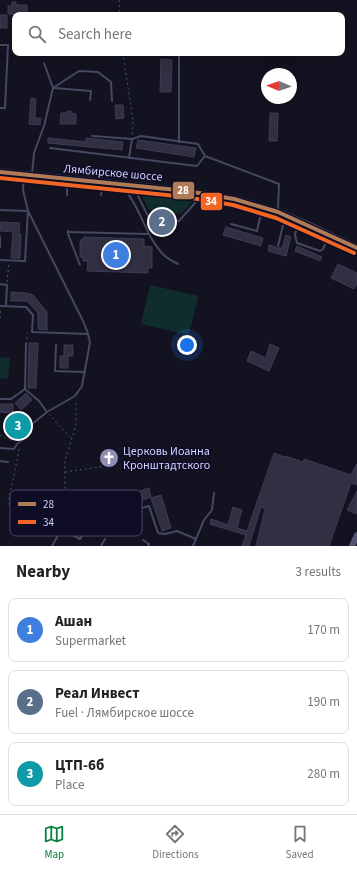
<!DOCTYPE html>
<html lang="en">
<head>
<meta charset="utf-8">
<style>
	:root { --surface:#fff; --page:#f2f2f2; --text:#222; --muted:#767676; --line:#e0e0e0; --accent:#0b8043 }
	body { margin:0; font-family:"Source Sans 3",sans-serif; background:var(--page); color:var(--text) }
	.compass { position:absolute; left:261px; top:68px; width:36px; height:36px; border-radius:50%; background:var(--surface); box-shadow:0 4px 16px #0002; rotate:272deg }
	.you { position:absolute; left:187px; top:345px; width:14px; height:14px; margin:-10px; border:3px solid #fff; border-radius:50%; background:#1a73e8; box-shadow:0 0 0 6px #1a73e833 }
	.badge { display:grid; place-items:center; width:26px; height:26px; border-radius:50%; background:var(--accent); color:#fff; font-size:13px; font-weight:700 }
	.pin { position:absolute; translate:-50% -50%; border:2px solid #fff; box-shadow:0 1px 4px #0006 }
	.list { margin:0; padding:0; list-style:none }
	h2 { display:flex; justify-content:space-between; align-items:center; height:52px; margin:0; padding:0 16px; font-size:17px }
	h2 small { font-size:13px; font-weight:400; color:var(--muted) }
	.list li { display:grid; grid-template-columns:26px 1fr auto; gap:12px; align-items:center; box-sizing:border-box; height:64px; margin:0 8px 8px; padding:0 8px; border:1px solid var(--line); border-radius:8px }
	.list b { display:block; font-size:15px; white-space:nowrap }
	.list p { margin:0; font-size:13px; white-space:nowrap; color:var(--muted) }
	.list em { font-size:13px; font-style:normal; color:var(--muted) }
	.icon { flex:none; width:22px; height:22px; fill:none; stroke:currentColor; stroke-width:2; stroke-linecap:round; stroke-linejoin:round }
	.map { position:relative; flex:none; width:357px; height:546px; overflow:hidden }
	.search { position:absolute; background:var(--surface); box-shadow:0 4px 16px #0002; left:12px; right:12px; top:12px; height:44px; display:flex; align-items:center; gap:10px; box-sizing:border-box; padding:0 14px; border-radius:8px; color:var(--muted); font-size:15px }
	.sheet { height:268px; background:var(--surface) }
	nav { display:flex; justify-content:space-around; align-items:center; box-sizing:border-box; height:56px; border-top:1px solid var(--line); background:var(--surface); font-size:11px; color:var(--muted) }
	nav a { display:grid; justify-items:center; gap:2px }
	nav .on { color:var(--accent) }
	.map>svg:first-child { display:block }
	.green { fill:#102d2b }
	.building { fill:#313042; stroke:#3e3c55 }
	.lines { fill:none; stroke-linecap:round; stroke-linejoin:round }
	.path { stroke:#465968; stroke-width:1; stroke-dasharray:2 3; stroke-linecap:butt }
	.lane { stroke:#464761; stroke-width:2 }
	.secondary { stroke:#545574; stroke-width:6 }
	.primary { stroke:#5a5273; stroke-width:7 }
	.bus-1-casing { stroke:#0f0c26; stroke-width:7 }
	.bus-2-casing { stroke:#0f0c26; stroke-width:7 }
	.bus-1 { stroke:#b07c57; stroke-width:4 }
	.bus-2 { stroke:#f26522; stroke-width:4 }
	.labels { text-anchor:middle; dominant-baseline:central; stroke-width:3; stroke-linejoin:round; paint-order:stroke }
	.street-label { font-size:12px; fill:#d3d1ff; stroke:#0f0c26 }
	.poi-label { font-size:12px; fill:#d3d1ff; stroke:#0f0c26; text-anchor:start }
	.key { fill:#0f0c26; stroke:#4a4767; stroke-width:1 }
	.key-label { font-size:11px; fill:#d3d1ff }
	.line-badge { stroke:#0f0c26; stroke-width:1.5 }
	.badge-label { font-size:11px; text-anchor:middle; font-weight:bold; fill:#fff }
</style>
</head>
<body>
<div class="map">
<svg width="357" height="546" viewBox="0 0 357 546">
	<rect width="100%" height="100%" fill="#131220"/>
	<g class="green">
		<path d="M140,193L193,199V201L181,214L149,210Z"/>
		<path d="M150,285L198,296L189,335L141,324Z"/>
		<path d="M0,357L10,358L8,379L0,378Z"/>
	</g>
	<g class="building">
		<path d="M12,2H16V5H27V15L8,14V6H12Z"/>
		<rect x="0" y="15" width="7" height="13"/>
		<path d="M161,59L172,60L171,92H160Z"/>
		<path d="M31,98L36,99L35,118H41L40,125L29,124Z"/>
		<path d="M115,105H123L124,118L116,119Z"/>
		<path d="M67,111H71V113L76,114V124H60L61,113H67Z"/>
		<path d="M270,113H278L277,141H269Z"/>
		<path d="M48,138L86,142V138L123,142L122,150L48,143Z"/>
		<path d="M138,140L196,148L194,157L136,148Z"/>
		<path d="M156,216L168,218L167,233L159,232L160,223H155L157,219Z"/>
		<path d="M0,222L20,223L19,234H21L20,258H11L13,232L0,231Z"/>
		<path d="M226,227L263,238L261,246L223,235Z"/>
		<path d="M286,235L291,237L286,256L268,251L269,245L276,247L277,248H282Z"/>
		<path d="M84,237L144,239V246L152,247V268H148V273L87,271L88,261H83V257H80V241Z"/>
		<path d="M297,246L322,257L320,261L295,251Z"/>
		<path d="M338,264L357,273V284L354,289L331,278Z"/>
		<path d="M11,292L27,293L33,295L47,312V330L38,329V313L27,301H11Z"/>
		<path d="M29,343H38L36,388H28Z"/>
		<path d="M270,344L279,348L269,371L247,361L251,351L266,358Z"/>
		<path d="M64,345H73V356H68V368H60V356H64Z"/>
		<path d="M26,393L32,400L21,410L15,403Z"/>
		<path d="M0,404H13V413L0,412Z"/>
		<path d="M12,419L25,420L24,432L12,431Z"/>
		<path d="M274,453L284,457L285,456L303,462L304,459L351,475L357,464V485L351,483L329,546H256L265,509L261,507L249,546H242L246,535L210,524L211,519L228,525L233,507L242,510L237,528L247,531Z"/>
		<path d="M149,488L151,497L86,520L79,533L71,529L81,511Z"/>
		<path d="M357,491V512L356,514L347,510Z"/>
		<path d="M161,495L171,528L162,531L151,498Z"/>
	</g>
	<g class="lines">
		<g class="path">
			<path d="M119,0L120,15"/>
			<path d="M123,53L133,121L132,136"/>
			<path d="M7,282L9,263"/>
			<path d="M0,318L1,309"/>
			<path d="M27,339V333"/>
			<path d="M49,414L71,438"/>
			<path d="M0,435L14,442"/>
			<path d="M19,449V451L8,504L56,533"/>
			<path d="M65,472L106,466"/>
			<path d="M70,502L65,495V460L76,425V400"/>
		</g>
		<g class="lane">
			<path d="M0,45H8L5,108H0"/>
			<path d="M53,88L79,71L98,72L111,82L112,101"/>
			<path d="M54,88L91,91L90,100"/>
			<path d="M92,136L132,139L141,136L198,144L205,156L279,184L278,209"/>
			<path d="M179,142V54"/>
			<path d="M50,148L197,166L205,156"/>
			<path d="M129,158L132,139"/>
			<path d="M32,174L34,153L44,126L53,88L44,63"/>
			<path d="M123,187C141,207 145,237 165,256C168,259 174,262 178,264"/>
			<path d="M134,188L149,218L155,219"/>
			<path d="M67,195V181"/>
			<path d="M101,195L103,185"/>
			<path d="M0,210L28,211L25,261L0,260"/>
			<path d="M170,220L179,221L202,195"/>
			<path d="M298,222L295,235L297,243L320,251L323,249L328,237"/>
			<path d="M231,224L257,231L262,209"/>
			<path d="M68,231V234L80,265"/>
			<path d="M68,232L148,234"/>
			<path d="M0,237V247"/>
			<path d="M278,246L285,217"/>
			<path d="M0,284L7,285L6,306"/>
			<path d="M0,306L26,307L33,315L32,332L88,334"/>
			<path d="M56,345L55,371L85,372"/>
			<path d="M25,389L26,343"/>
			<path d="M0,399H11L25,389L39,401L47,412L75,396L82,386L90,342L87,331L83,321L28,211L23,190L24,176"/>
			<path d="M0,448L14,449L17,444L24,439L31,425L47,412"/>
			<path d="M0,461L8,462"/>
			<path d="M61,529L80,539L91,522L149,506L158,533L165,534L177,531L196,539"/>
			<path d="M143,540L149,544L148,546"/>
			<path d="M52,546L74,507L70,505H65L61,511L67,519"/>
			<path d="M101,546L105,539"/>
			<path d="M193,546L204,520L212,510L214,493"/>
		</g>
		<path class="secondary" d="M352,546L357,535"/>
		<path class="primary" d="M0,172L187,191L234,199L278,212L306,224L357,248"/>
		<defs>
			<path id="bus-1" d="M0,172L187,191L234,199L278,212L357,248"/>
			<path id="bus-2" d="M0,178L186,197L233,205L276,218L354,253"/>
		</defs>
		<use href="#bus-1" class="bus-1-casing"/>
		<use href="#bus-2" class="bus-2-casing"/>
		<use href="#bus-1" class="bus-1"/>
		<use href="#bus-2" class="bus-2"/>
	</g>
	<defs>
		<symbol id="church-disc" viewBox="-11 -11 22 22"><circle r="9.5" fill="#908eb1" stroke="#0f0c26"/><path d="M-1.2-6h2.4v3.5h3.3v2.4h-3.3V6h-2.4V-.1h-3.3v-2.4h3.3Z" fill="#fff"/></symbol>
	</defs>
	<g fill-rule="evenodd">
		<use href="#church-disc" x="98" y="447" width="22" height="22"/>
	</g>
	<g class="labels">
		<g class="street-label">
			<text transform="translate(113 173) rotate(5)">Лямбирское шоссе</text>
		</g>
		<g class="poi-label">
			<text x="123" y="451">Церковь Иоанна<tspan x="123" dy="14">Кронштадтского</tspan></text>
		</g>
	</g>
	<rect x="10" y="490" width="132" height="46" rx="6" class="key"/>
	<rect x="18" y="502" width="18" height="4" fill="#b07c57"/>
	<rect x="18" y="520" width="18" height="4" fill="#f26522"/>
	<g class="key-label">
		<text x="43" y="508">28</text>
		<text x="43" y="526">34</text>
	</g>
	<g class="line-badge">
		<rect x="172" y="181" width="23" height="19" rx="4" fill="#b07c57"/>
		<rect x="200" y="192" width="23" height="19" rx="4" fill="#f26522"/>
	</g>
	<g class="badge-label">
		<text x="183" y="194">28</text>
		<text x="211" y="205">34</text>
	</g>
</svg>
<svg class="compass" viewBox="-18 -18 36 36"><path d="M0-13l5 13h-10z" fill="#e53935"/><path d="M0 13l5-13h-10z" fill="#767676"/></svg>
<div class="you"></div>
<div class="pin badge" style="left:116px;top:255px;background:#3f7fe0">1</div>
<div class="pin badge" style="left:162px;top:222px;background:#5c6f8a">2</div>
<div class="pin badge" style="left:18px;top:426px;background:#0f9aa8">3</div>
<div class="search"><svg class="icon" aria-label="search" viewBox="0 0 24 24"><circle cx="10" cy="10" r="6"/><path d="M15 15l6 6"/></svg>Search here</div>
</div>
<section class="sheet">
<h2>Nearby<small>3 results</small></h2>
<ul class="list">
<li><span class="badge" style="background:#3f7fe0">1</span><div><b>Ашан</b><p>Supermarket</p></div><em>170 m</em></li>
<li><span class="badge" style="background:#5c6f8a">2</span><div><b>Реал Инвест</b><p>Fuel · Лямбирское шоссе</p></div><em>190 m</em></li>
<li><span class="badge" style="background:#0f9aa8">3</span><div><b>ЦТП-6б</b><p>Place</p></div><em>280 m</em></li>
</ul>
</section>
<nav>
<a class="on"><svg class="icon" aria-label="map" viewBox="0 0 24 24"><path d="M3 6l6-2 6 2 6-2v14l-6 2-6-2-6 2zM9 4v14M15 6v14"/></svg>Map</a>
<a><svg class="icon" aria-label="directions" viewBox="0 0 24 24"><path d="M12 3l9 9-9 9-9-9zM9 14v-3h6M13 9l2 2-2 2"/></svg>Directions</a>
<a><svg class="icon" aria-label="saved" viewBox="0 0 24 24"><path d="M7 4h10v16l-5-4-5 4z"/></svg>Saved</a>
</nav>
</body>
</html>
